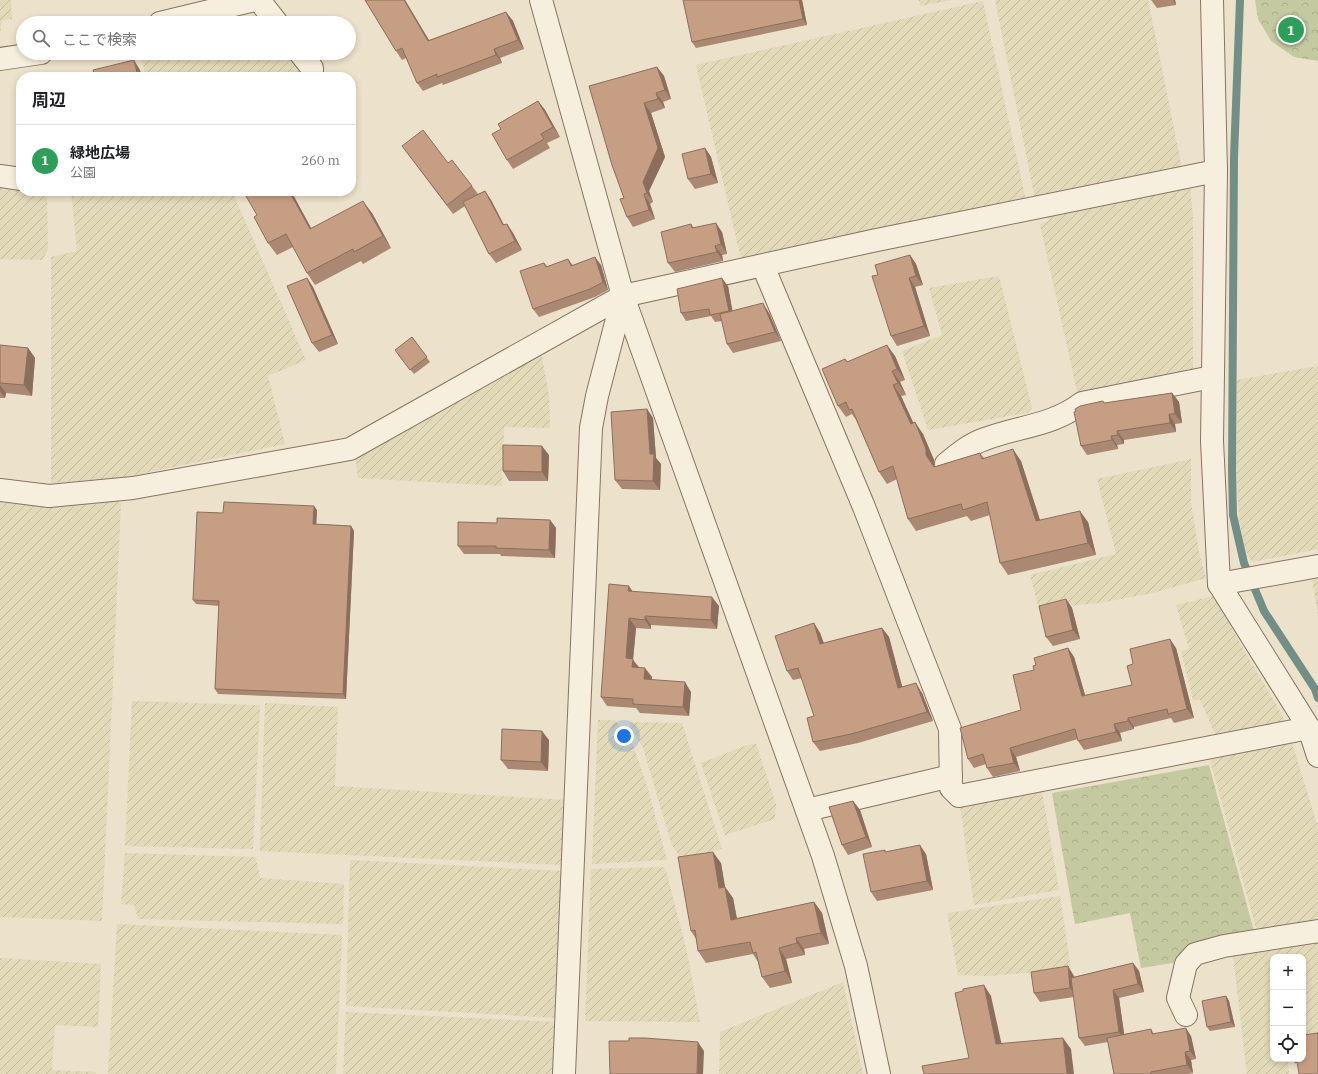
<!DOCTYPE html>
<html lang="ja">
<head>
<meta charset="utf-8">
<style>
	:root { --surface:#fff; --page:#f6f6f6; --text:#202124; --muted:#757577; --line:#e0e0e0; --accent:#913537 }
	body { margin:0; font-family:"IBM Plex Serif","Noto Sans JP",serif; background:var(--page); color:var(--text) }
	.controls { position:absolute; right:12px; bottom:12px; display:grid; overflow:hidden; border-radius:8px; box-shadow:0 2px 6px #0003 }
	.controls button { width:36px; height:36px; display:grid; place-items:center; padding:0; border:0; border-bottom:1px solid var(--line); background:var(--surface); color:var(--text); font:20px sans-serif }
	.you { position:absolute; left:624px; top:736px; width:14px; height:14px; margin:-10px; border:3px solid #fff; border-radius:50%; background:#1a73e8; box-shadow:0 0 0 6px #1a73e833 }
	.badge { display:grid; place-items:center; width:26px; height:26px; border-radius:50%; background:var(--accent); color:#fff; font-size:13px; font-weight:700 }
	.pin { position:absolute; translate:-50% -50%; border:2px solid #fff; box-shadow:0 1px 4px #0006 }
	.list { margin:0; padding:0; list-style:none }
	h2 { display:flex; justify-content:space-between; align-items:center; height:52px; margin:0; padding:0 16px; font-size:17px }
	h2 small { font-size:13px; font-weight:400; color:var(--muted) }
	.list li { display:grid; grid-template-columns:26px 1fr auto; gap:12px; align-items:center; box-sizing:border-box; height:72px; padding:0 16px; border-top:1px solid var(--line) }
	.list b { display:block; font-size:15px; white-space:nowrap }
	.list p { margin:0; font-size:13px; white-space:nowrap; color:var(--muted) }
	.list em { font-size:13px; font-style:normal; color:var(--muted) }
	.icon { flex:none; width:22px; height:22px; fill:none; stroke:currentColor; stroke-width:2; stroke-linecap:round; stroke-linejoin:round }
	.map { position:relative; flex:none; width:1318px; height:1074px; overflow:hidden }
	.search { position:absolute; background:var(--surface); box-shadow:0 2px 6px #0003; left:16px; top:16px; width:340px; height:44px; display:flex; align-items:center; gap:10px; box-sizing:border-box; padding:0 14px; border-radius:22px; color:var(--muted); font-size:15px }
	.panel { position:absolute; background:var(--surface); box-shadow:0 2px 6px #0003; left:16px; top:72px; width:340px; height:124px; border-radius:16px }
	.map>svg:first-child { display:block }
	.farmland { fill:url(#farmland-furrows) }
	.park { fill:url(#park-crowns) }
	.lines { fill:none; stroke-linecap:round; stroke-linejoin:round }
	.stream { stroke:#718f87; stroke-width:8 }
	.minor-casing { stroke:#877460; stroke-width:24 }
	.minor { stroke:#f7efdd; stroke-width:22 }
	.wall { fill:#aa8871 }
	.shaded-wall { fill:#8b6f5c }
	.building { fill:#c69e83; stroke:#8b6f5c }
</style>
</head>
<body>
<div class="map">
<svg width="1318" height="1074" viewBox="0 0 1318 1074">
	<defs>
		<pattern id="farmland-furrows" width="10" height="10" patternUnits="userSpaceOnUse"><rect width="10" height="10" fill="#e1d9b8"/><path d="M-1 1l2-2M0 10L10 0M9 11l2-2" fill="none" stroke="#c2bb9e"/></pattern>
		<pattern id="park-crowns" width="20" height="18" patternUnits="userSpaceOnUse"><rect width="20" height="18" fill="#c5c99f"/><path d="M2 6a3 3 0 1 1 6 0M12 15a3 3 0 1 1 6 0" fill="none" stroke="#aaad89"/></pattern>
	</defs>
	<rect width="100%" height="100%" fill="#ece1ca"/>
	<g class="farmland">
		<path d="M0,0H11L12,19L2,20L0,35Z"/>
		<path d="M919,0H952L920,6Z"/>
		<path d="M995,0H1148L1182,168L1035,199Z"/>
		<path d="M983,1L1026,201L741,259L696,65Z"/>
		<path d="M261,18L266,23H237Z"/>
		<path d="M140,53H293L304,77H146Z"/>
		<path d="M0,184L21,186V191H47L48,250L42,260L0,259Z"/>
		<path d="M1190,184L1193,218V371L1078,396L1040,224L1049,221L1047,214Z"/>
		<path d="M71,191H232L306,360L268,376L285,444L125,477L51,483V257L77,251Z"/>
		<path d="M999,276L1032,408L1027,413L928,430L902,351L942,335L929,288Z"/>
		<path d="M541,351L549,396L550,428L504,427L502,486L358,478L355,456Z"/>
		<path d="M1318,366V549L1252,562L1245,550L1239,518L1236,469L1237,380Z"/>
		<path d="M1191,459V502L1199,553L1206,578L1153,593L1099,603L1070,606L1040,613L1030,575L1116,554L1097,479Z"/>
		<path d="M116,497L121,504L102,921L0,917V500Z"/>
		<path d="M1318,573V615L1311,574Z"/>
		<path d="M1213,596L1216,599L1245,652L1283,716V723L1216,736L1200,700H1193L1181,651L1189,649L1176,605Z"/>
		<path d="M132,701L260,705L253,849L125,846Z"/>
		<path d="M265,703L338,707L335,786L566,800L562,865L260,851Z"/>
		<path d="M598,720H615L633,745L648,789L667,860L592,864Z"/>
		<path d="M630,722L682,723L722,849L689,856L679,855L672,846L643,748L630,727Z"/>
		<path d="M1291,740L1318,827V923L1257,932L1210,760Z"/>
		<path d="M756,744L776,804L775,819L725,835L701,763L747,745Z"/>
		<path d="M1042,791L1059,890L974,905L960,806Z"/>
		<path d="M125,853L256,857L260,878L344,884L343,924L138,919L134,905L121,904Z"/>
		<path d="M350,860L561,871L556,1018L346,1006Z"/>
		<path d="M665,867L687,952L700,1022L585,1021L591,869Z"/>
		<path d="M1060,896L1071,969L989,976L958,975L947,913Z"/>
		<path d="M117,924L342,935L336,1074H108Z"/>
		<path d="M1318,941V1037L1303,1040V957H1273V1059H1288L1289,1074H1247L1233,956Z"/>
		<path d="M0,958L101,964L98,1027L55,1025L52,1070L96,1072V1074H0Z"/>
		<path d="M843,982L863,1074H719L720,1032Z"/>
		<path d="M346,1012L556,1022L553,1074H343Z"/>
	</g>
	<g class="park">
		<path d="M1255,0H1318V61L1294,57L1271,41L1258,19Z"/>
		<path d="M1209,765L1255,935L1179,962L1141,968L1130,913L1075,924L1052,793Z"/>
	</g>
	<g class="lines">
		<path class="stream" d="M1240,0L1234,157L1232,469L1233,515L1244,563L1264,611L1315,689L1318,698"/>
		<defs>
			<g id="minor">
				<path d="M259,0L277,23"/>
				<path d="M541,0L623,296L823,856L856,966L879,1074"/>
				<path d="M1212,0L1216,171L1212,441L1219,584L1309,728L1318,756"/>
				<path d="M160,23L255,0"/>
				<path d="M300,53L312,68V77"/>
				<path d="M0,59L41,53"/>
				<path d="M0,176L21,179"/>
				<path d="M763,266L864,507L950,729L951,788L959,796L1309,728"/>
				<path d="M946,464C958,454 970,444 985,439C1019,426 1052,426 1082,403L1212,377"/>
				<path d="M0,490L49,496L133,488L350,449L623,296L872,241L1216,171"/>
				<path d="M1219,584L1318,566"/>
				<path d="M807,810L951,776"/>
				<path d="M1186,1015L1178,998L1186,964L1195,954L1224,946L1318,931"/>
				<path d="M564,1074L591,428L597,396L623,296"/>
			</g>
		</defs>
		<use href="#minor" class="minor-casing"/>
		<use href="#minor" class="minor"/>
	</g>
	<g class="wall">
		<path d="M365,0H405L429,40L506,12L513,21L524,49L500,58L502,63L443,85L442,83L423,91L417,83L406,58L402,60L396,51Z"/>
		<path d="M802,0L807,25L696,48L692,42Z"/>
		<path d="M1151,0H1175L1176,5L1157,8Z"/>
		<path d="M657,67L664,76L671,99L663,102L665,108L651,113L665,157L649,191L653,202L650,204L655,219L633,227L627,217L624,198L612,165Z"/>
		<path d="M538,101L545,110L560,137L547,143L550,148L513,169L507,160L501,129Z"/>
		<path d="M402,146L448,163L472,186L478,194L485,191L491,200L504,225L507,224L513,233L522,250L496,263L489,254L465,206L453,214Z"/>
		<path d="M705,148L711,157L718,183L695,189L688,179Z"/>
		<path d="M291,191L311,228L372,213L391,248L363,264L361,261L315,285L307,273L293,247L277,255L268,243L257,215Z"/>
		<path d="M691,224L694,228L722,232L727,254L722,255L723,261L675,272L668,263Z"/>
		<path d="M910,255L916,264L923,285L915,287L930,336L897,346L891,336L878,275Z"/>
		<path d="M544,263L547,266L601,265L608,290L595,297L539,317L533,309Z"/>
		<path d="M307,278L313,287L338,344L319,352L312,343Z"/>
		<path d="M728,286L732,311L769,313L781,341L733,353L727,344L722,321L715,322L711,316L686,321L681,313Z"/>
		<path d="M412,337L430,362L414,374L398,355Z"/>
		<path d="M0,345L28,348L35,358L32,396L6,393L5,398H0Z"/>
		<path d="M895,356L905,380L900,382L906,395L901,396L913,423L923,434L934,460V467L980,453L984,458L1021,461L1040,520L1088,522L1096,555L1008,575L1000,563L990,515L971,521L967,516L916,531L908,519L897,479L887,484L879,472L856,420L852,414L846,417L838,406L845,359L848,362Z"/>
		<path d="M1172,393L1179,402L1182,423L1175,424L1176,432L1124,440V444L1117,445L1118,449L1087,455L1081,446L1076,411L1105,403Z"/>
		<path d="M647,409L653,418L656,458L661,464L660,490L622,489L615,480Z"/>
		<path d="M549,455L548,481H509L503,471Z"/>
		<path d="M317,510L316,524L351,526L354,531L346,699L218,694L215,689L219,606L196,604L193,600L223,513Z"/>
		<path d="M550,520L556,528L555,558L501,556L500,554H464L458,546Z"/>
		<path d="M633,592L719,606L717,629L651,625V629L636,628L633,660L639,667L652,677L651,680L691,692L689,716L640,713L636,708L607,706L601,697Z"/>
		<path d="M1066,599L1072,608L1080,639L1053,646L1046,637Z"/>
		<path d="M814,623L820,633L824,643L882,628L889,637L902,687L922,693L933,721L858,743L820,751L813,742L814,716L802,678L793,680L787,671Z"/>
		<path d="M1068,648L1074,657L1085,696L1132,685L1133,664L1176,648L1194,718L1174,723L1171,718L1134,727V729L1120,733L1122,741L1084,750L1078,741V739L1016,757L1020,771L993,777L987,768L986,764L974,768L968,759L1021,710L1036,665Z"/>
		<path d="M549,740L548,771L508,769L501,760Z"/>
		<path d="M853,801L860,810L872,847L848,855L842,845Z"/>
		<path d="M886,852L926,854L933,890L877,901L871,892Z"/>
		<path d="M721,863L725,887L733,898L737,918L814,902L822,913L829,944L804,949L805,955L786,959L792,983L770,988L762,977L758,962L753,954L706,963L698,951L696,939L691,931Z"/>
		<path d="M1133,963L1139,971L1144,992L1119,998L1124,1034L1151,1029L1154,1034L1191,1036L1196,1059L1191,1060L1193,1073L1188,1074H1114L1108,1042L1085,1046L1079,1038L1074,997L1040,1002L1034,993L1074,976V977Z"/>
		<path d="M1226,996L1229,1001L1235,1027L1210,1031L1207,1027Z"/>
	</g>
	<g class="shaded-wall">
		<path d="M404,0H405L434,49L428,41Z"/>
		<path d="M799,0H802L807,25L803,19Z"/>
		<path d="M1173,0H1175L1176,5Z"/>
		<path d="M506,12L513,21L524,49L518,40Z"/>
		<path d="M494,49L500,58L502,63L496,55Z"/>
		<path d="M134,60L140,70L142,77H138Z"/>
		<path d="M657,67L664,76L671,99L665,90Z"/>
		<path d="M656,93L663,102L665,108L658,99Z"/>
		<path d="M538,101L545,110L560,137L553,127Z"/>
		<path d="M644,103L651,113L665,157L649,191L653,202L647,193L643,182Z"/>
		<path d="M705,148L711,157L718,183L711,174Z"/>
		<path d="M289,191H291L318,241L310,229Z"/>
		<path d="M485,191L491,200L509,235L503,225Z"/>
		<path d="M644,194L650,204L655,219L649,210Z"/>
		<path d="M363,201L372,213L391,248L383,236Z"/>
		<path d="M716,223L722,232L727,254L721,244Z"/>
		<path d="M507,224L513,233L522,250L515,241Z"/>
		<path d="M715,246L722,255L723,261L717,252Z"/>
		<path d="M910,255L916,264L923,285L916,276Z"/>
		<path d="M595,257L601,265L608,290L603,282Z"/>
		<path d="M568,259L574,267L571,266Z"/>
		<path d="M307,278L313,287L338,344L332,335Z"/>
		<path d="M722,278L728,286L734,319L729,311Z"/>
		<path d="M909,278L915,287L930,336L924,326Z"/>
		<path d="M763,303L769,313L781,341L775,332Z"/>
		<path d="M887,345L895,356L905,380L897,369Z"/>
		<path d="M28,348L35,358L32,396L24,385Z"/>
		<path d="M892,371L900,382L906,395L898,383Z"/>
		<path d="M0,385L6,393L5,398L0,391Z"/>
		<path d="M893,385L901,396L919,435L911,424Z"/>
		<path d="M1172,393L1179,402L1182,423L1175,414Z"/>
		<path d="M647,409L653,418L656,458L661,464L660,490L653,481L650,454Z"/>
		<path d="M1169,414L1175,424L1176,432L1170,423Z"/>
		<path d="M915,422L923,434L934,460V466L926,455Z"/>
		<path d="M1117,431L1124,440V444L1118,435Z"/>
		<path d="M1111,436L1117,445L1118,449L1112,440Z"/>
		<path d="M542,446L549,455L548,481L542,472Z"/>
		<path d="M1013,449L1021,461L1044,533L1036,521Z"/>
		<path d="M314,506L317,510L316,529L313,524Z"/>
		<path d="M1080,511L1088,522L1096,555L1088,543Z"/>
		<path d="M550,520L556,528L555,558L549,550Z"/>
		<path d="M351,526L354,531L346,699L343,694Z"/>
		<path d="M629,586L635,595L628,591Z"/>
		<path d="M712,597L719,606L717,629L711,620Z"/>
		<path d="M1066,599L1072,608L1080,639L1073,630Z"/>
		<path d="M645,616L651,625V629L645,620Z"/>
		<path d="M629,618L636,628L633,660L639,668V676L626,658Z"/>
		<path d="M814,623L820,633L827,653L820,644Z"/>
		<path d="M882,628L889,637L905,697L898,688Z"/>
		<path d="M1170,639L1176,648L1194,718L1187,709Z"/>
		<path d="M1068,648L1074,657L1088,705L1082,696Z"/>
		<path d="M645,668L652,677L651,688L644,679Z"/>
		<path d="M685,682L691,692L689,716L683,707Z"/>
		<path d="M916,683L922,693L933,721L927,712Z"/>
		<path d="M1128,718L1134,727V729L1128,721Z"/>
		<path d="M1114,724L1120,733L1122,741L1116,732Z"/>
		<path d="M542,731L549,740L548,771L541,762Z"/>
		<path d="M1010,748L1016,757L1020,771L1014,763Z"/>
		<path d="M853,801L860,810L872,847L866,837Z"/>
		<path d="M920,845L926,854L933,890L927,881Z"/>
		<path d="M713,852L721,863L727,899L719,888Z"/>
		<path d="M725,887L733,898L739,931L731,920Z"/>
		<path d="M814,902L822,913L829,944L821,933Z"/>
		<path d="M796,938L804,949L805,955L797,943Z"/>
		<path d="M779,948L786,959L792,983L785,971Z"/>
		<path d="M1133,963L1139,971L1144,992L1138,984Z"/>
		<path d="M1068,966L1074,976L1077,997L1070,988Z"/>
		<path d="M984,985L991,996L1004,1055L996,1044Z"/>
		<path d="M1113,990L1119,998L1125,1040L1119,1032Z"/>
		<path d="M1226,996L1229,1001L1235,1027L1231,1022Z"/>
		<path d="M1186,1028L1191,1036L1196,1059L1190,1051Z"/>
		<path d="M1063,1038L1071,1049L1074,1074H1067Z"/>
		<path d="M698,1042L704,1051L703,1074H697Z"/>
		<path d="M1185,1052L1191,1060L1193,1073L1187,1065Z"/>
	</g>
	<g class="building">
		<path d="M365,0H404L428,41L506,12L518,40L494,49L496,55L437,77V74L417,83L402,48L396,51Z"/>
		<path d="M683,0H799L803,19L692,42Z"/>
		<path d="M134,60L138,77H95L93,70Z"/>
		<path d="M657,67L665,90L656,93L658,99L644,103L658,148L643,182L647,193L644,194L649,210L627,217L620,199L624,198L612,165L589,86Z"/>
		<path d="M538,101L553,127L541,134L544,139L507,160L492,134L501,129L498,124Z"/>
		<path d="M423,130L448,163L452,160L472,186L447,205L402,146Z"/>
		<path d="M705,148L711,174L688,179L682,154Z"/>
		<path d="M243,191H289L310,229L363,201L383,236L354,252L353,249L307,273L286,234L268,243L254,217L257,215Z"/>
		<path d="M485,191L503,225L507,224L515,241L489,254L463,202Z"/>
		<path d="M716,223L721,244L715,246L717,252L668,263L661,232L691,224L692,228Z"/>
		<path d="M910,255L916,276L909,278L924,326L891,336L872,276L878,275L875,265Z"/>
		<path d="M595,257L603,282L590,289L533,309L520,271L544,263L546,267L568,259L571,266Z"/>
		<path d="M307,278L332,335L312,343L287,286Z"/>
		<path d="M722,278L729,311L710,315L709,309L681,313L677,289Z"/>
		<path d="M763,303L775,332L727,344L720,314Z"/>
		<path d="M412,337L427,357L410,370L395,350Z"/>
		<path d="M0,345L28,348L24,385L0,383Z"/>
		<path d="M887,345L897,369L892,371L898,383L893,385L911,424L915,422L926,449V455L934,467L980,453L982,459L1013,449L1036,521L1080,511L1088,543L1000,563L987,502L963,510L961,504L908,519L893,466L879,472L852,409L849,410L846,402L838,406L822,369L845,359L847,362Z"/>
		<path d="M1172,393L1175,414H1169L1170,423L1117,431L1118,435L1111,436L1112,440L1081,446L1074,412L1076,411L1075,409L1080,406L1103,401L1104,403Z"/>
		<path d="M647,409L650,454H654L653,481L615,480L611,412Z"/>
		<path d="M503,445L542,446V472L503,471Z"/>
		<path d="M224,502L314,506L313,524L351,526L343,694L215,689L219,601L193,600L197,512L223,513Z"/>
		<path d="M497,518L550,520L549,550L496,548V546H458V522L497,523Z"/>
		<path d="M609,584L629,586L628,591L712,597L711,620L645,616V620L629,618L626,658L633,659L632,667L645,668L644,679L685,682L683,707L633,704V699L601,697Z"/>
		<path d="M1066,599L1073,630L1046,637L1039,606Z"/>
		<path d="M814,623L820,644L882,628L898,688L916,683L927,712L851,734L813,742L807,718L814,716L798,668L787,671L775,636Z"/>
		<path d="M1170,639L1187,709L1168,714L1167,709L1128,718V721L1114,724L1116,732L1078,741L1075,729L1010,748L1014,763L987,768L983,754L968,759L960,728L1021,710L1013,675L1034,670L1033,666L1036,665L1034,658L1068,648L1082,696L1132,685L1127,666L1133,664L1130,649Z"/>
		<path d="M502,729L542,731L541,762L501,760Z"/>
		<path d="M853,801L866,837L842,845L829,807Z"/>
		<path d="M920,845L927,881L871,892L863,854L885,850V852Z"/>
		<path d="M713,852L719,888L725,887L731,920L814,902L821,933L796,938L797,943L779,948L785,971L762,977L756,952L753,953L750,942L698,951L695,930L691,931L678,857Z"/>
		<path d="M1133,963L1138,984L1113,990L1119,1032L1079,1038L1071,978Z"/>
		<path d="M1068,966L1070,988L1034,993L1031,972Z"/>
		<path d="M984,985L996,1044L1063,1038L1067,1074H924L922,1066L969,1058L955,993L963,991V989Z"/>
		<path d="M1226,996L1231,1022L1207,1027L1202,1001Z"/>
		<path d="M1186,1028L1190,1051L1185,1052L1187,1065L1151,1072V1074H1114L1107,1038L1151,1029L1152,1034Z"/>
		<path d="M1318,1033V1074H1299L1297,1062L1295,1063V1059H1303V1035Z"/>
		<path d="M629,1038H645L698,1042L697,1074H610L609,1041H629Z"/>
	</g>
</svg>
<div class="controls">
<button>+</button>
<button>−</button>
<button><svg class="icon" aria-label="locate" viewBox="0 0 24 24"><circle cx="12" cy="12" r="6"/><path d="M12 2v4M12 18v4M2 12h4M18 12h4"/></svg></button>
</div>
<div class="you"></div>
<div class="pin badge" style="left:1291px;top:30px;background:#2e9e5b">1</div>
<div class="search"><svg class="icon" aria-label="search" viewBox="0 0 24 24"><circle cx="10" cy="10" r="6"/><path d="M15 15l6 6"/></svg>ここで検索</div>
<section class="panel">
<h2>周辺<small></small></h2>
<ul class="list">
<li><span class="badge" style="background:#2e9e5b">1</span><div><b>緑地広場</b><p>公園</p></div><em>260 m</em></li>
</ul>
</section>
</div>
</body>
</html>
